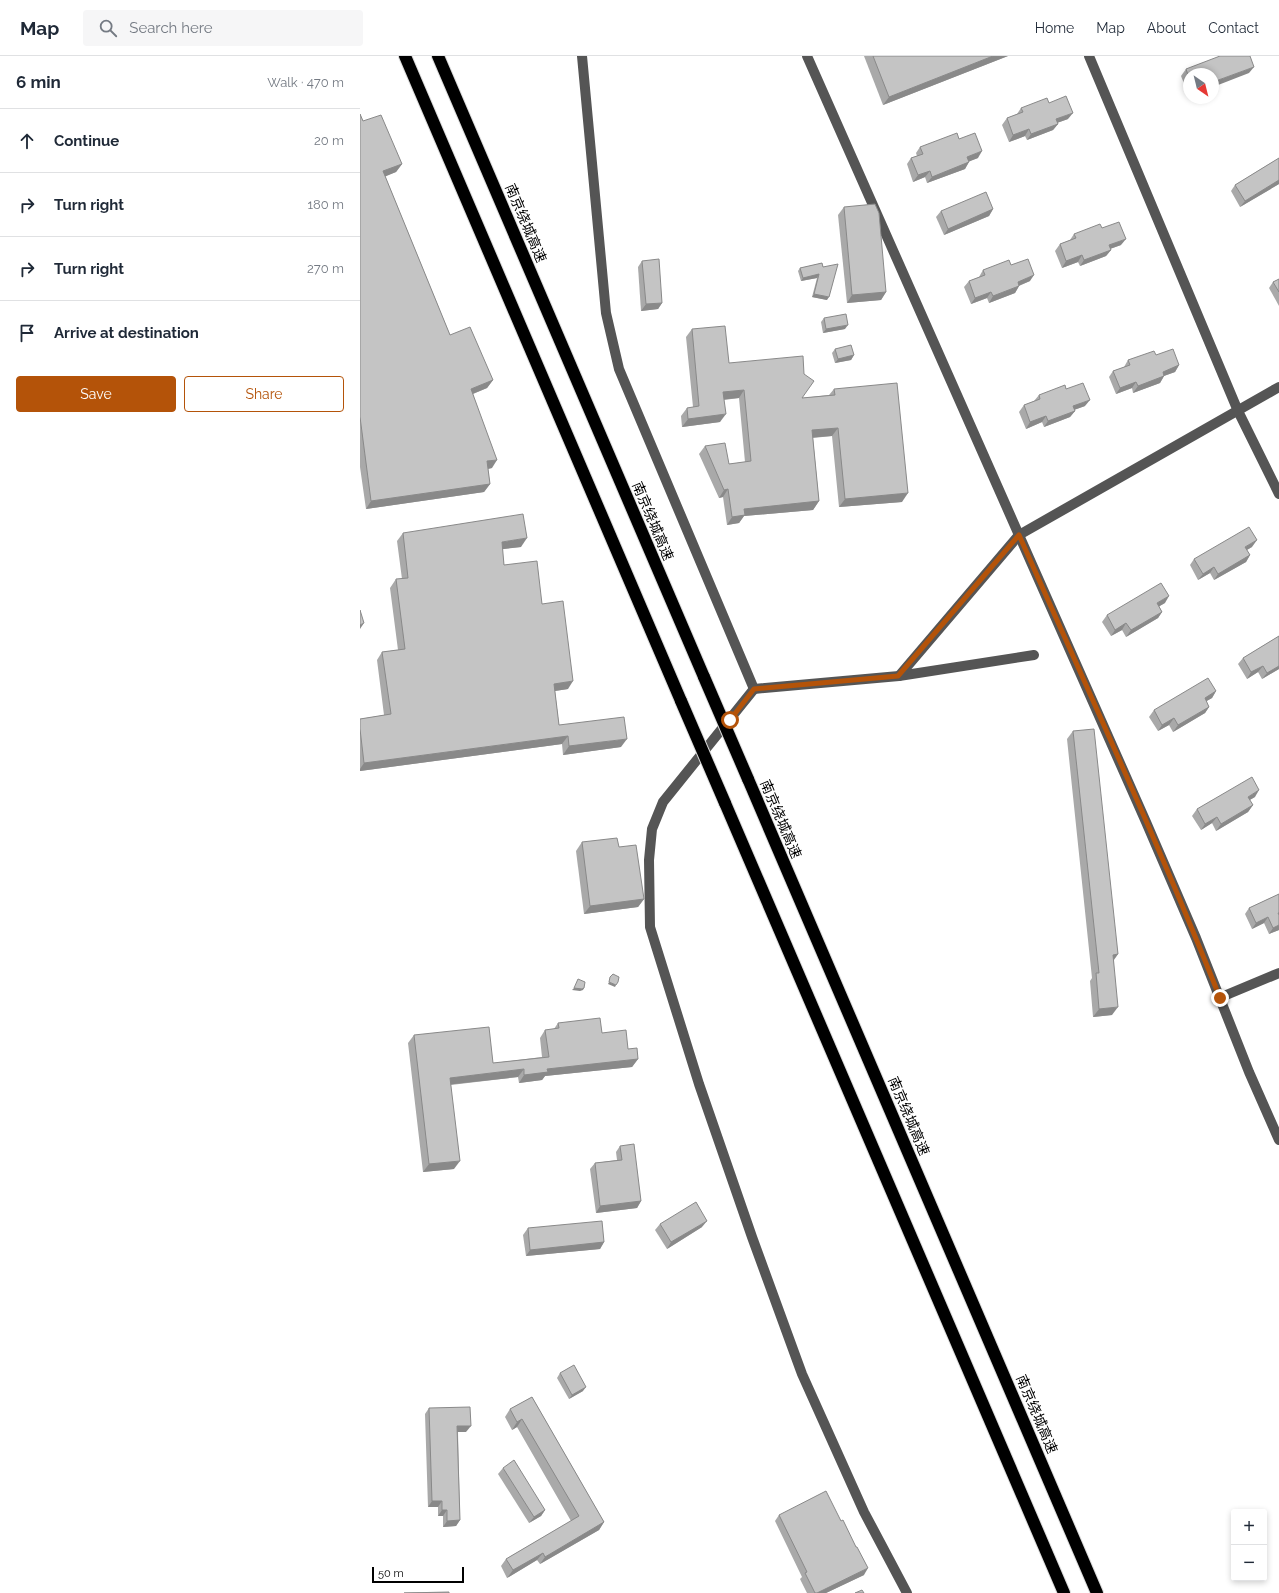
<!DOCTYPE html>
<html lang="en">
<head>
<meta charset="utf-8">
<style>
	:root { --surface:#fff; --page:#f6f6f7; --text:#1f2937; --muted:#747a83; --line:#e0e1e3; --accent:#b45309 }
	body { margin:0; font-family:Raleway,"Noto Sans SC",sans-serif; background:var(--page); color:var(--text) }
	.controls { position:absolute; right:12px; bottom:12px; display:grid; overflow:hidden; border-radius:4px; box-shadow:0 2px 6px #0003 }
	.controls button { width:36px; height:36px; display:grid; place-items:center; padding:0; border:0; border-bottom:1px solid var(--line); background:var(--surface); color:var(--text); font:20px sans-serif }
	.compass { position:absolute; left:823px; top:12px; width:36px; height:36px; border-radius:50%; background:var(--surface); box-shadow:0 2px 6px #0003; rotate:145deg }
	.scale { position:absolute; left:12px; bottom:10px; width:92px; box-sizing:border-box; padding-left:4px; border:2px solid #000; border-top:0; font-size:11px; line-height:14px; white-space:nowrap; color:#000; -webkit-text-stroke:3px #fff; paint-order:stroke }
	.stop { position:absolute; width:12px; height:12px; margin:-9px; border:3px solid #b45309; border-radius:50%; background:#fff }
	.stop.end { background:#b45309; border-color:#fff; box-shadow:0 1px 4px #0008 }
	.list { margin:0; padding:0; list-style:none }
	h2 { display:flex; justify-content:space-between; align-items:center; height:52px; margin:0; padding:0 16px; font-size:17px }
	h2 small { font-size:13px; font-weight:400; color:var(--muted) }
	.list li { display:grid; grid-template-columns:26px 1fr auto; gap:12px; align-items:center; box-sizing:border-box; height:64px; padding:0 16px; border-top:1px solid var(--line) }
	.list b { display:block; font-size:15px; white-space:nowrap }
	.list em { font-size:13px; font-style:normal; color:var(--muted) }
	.actions { display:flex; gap:8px; padding:12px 16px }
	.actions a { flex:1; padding:9px 0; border:1px solid var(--accent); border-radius:4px; text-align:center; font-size:14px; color:var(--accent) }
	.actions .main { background:var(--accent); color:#fff }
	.icon { flex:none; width:22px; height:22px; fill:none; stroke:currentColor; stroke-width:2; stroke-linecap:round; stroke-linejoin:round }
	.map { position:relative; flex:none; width:919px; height:1537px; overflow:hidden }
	header { display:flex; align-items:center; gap:24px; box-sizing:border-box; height:56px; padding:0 20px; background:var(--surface); border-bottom:1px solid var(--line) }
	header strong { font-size:19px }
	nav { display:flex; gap:22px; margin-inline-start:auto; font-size:14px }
	.search { width:280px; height:36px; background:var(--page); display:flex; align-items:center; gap:10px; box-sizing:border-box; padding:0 14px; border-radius:4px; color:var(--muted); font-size:15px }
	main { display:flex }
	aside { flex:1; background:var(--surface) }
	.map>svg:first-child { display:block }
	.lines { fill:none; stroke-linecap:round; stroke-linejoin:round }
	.highway-casing { stroke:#dbdbdb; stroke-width:14 }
	.minor { stroke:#555; stroke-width:10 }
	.highway { stroke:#000; stroke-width:12 }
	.highway-bridge-casing { stroke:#dbdbdb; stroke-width:14; stroke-linecap:butt }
	.highway-bridge { stroke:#000; stroke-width:12 }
	.wall { fill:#a9a9a9 }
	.shaded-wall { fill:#898989 }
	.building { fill:#c4c4c4; stroke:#898989 }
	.route { stroke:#b45309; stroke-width:5 }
	.labels { text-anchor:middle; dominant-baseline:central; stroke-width:3; stroke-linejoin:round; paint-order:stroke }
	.street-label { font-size:14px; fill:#000; stroke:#fff }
</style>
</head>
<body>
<header>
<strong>Map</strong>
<div class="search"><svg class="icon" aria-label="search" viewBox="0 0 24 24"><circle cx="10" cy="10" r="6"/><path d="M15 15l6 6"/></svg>Search here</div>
<nav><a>Home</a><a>Map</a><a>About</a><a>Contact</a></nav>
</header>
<main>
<aside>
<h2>6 min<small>Walk · 470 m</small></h2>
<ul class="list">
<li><svg class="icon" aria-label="ahead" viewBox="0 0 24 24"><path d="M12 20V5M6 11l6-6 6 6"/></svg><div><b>Continue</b></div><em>20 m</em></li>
<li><svg class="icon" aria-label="right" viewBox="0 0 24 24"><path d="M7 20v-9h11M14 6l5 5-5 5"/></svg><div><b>Turn right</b></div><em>180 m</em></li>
<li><svg class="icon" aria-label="right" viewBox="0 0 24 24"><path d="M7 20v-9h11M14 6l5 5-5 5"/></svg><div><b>Turn right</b></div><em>270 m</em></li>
<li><svg class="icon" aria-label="arrive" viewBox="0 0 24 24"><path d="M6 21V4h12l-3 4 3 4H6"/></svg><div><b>Arrive at destination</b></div></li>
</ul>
<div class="actions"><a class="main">Save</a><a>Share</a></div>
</aside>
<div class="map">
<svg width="919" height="1537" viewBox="0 0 919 1537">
	<rect width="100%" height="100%" fill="#fff"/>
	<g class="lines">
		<defs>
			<g id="highway">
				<path d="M45,0L321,645"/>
				<path d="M78,0L344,621"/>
				<path d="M388,723L737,1537"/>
				<path d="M365,747L704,1537"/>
			</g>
		</defs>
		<use href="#highway" class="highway-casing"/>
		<g class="minor">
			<path d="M222,0L246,257L259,313L394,633L539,620L674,599"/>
			<path d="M447,0L786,766L836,882L889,1016L919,1084"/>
			<path d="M729,0L878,355L919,438"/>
			<path d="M539,620L659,479L919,331"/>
			<path d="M394,633L303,746L292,773L289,804L290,871L339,1028L392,1181L442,1318L504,1456L547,1537"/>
			<path d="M859,942L919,917"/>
		</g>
		<use href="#highway" class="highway"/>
		<defs>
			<g id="highway-bridge">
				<path d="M344,621L388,723"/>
				<path d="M321,645L365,747"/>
			</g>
		</defs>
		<use href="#highway-bridge" class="highway-bridge-casing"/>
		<use href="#highway-bridge" class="highway-bridge"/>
	</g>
	<g class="wall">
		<path d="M504,0H648L523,49Z"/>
		<path d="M826,13L889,17L829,18V40L821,20Z"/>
		<path d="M661,52L708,63L697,67L698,68L693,74L667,84L665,80L649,86L642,69L647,62L657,58Z"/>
		<path d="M0,58L3,65L42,108L36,116L25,120L90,279L133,324L127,332L113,338L132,412L128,413L130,428L124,436L6,453L0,411Z"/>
		<path d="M599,83L618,102L609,105L605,113L567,127L565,121L553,126L547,108L551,102L557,100L556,97L560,91Z"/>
		<path d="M919,102V128L880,151L871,135L875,129Z"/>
		<path d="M484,151L526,236L521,244L487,247L478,159Z"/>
		<path d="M633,153L629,160L584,179L576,161L581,155Z"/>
		<path d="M714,178L761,189L750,193L751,194L746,200L720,210L718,206L702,212L695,195L700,188L710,184Z"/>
		<path d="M282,205L302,247L298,253L281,255L278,211Z"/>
		<path d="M462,207L467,244L452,241L457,222L441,225L438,215L440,212Z"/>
		<path d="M651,209L670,225L659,230L655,237L629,247L627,242L611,248L604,231L609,225L619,221L623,214Z"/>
		<path d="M919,223V250L909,232L913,226Z"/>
		<path d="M464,262L485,273L463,277L461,266Z"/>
		<path d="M332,273L369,307L442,342L469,339L474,333L542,446L479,451L472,380L453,382L459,445L453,454L384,460L379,467L367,469L363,441L359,442L339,398L345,390L369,408L385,406L379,342L364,344L360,366L322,371L321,360L327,352L333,351L326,281Z"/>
		<path d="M475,293L494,299L491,304L475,307L472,297Z"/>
		<path d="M796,299L819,309L815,316L804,320L800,327L773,337L772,332L756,338L749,321L753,315L764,311L768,304Z"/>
		<path d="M706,333L725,350L714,354L715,355L710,361L684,371L682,366L666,373L659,356L664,349L674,345L679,339Z"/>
		<path d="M43,477L161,491L142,493L144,509L182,548L208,633L195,635L199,669L261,691L203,699L202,688L0,715V663L24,659L17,604L22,596L38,594L30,532L36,523H42L37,485Z"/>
		<path d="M892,491L887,494L890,499L886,506L854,524L850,517L838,524L830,509L834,503Z"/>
		<path d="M805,547L799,550L802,556L798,562L766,581L762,574L751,580L742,566L747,559Z"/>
		<path d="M919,580V613L902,623L898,616L887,623L878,608L883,602Z"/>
		<path d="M856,635L852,642L846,645L849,651L845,657L813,676L809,669L798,675L789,661L794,654Z"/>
		<path d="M713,675L758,898L754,904L752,959L733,961L730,925L732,922L707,683Z"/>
		<path d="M895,741L889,744L893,749L888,756L856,775L852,767L841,774L832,760L837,753Z"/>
		<path d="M222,786L259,791L284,843L278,851L224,858L216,795Z"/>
		<path d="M919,838V874L909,878L904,867L892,873L885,858L889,852Z"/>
		<path d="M198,967L242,977L268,993L278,1003L272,1011L185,1020L182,1024L159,1027L158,1021L91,1029L94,1113L63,1116L48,987L54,979L133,1007L182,1001L180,982L185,974L194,973Z"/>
		<path d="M260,1090L281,1145L277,1152L236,1157L230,1113L235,1107L257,1104L256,1096Z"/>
		<path d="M300,1168L342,1171L307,1193L295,1174Z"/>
		<path d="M168,1172L244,1186L240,1193L166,1200L163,1179Z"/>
		<path d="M200,1317L223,1335L209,1343L197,1322Z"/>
		<path d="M172,1341L244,1466L239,1474L180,1508L177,1504L147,1522L141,1510L146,1503L211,1465L157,1371L152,1374L145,1361L150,1353Z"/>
		<path d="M69,1352L106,1376H98L100,1464L96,1470L83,1471V1460H78V1451H68L65,1358Z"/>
		<path d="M143,1412L185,1454L181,1460L169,1467L138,1418Z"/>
		<path d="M419,1459L481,1465L496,1491L504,1519L466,1537H447L440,1523L442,1521L415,1465Z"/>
	</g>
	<g class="shaded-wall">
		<path d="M633,0H648L523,49L529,41Z"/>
		<path d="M894,11L889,17L853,31V26Z"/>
		<path d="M713,57L708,63L691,69L696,63Z"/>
		<path d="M698,68L693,74L667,84L671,78Z"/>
		<path d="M669,73L665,80L649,86L653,79Z"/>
		<path d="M622,95L618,102L603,108L607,101Z"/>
		<path d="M609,106L605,113L567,127L572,121Z"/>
		<path d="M42,108L36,116L17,124L23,115Z"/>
		<path d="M570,115L565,121L553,126L558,119Z"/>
		<path d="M919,124V128L880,151L885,145Z"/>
		<path d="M633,153L629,160L584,179L588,173Z"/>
		<path d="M766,183L761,189L744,195L749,189Z"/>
		<path d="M751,194L746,200L720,210L724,204Z"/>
		<path d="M722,199L718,206L702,212L706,205Z"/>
		<path d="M459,218L457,222L441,225L443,222Z"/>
		<path d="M674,219L670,225L653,232L658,226Z"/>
		<path d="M659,230L655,237L629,247L633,240Z"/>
		<path d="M526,236L521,244L487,247L492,239Z"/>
		<path d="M631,236L627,242L611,248L615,242Z"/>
		<path d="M454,238L469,241L467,244L452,241Z"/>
		<path d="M302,247L298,253L281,255L286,248Z"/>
		<path d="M488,269L485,273L463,277L466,273Z"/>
		<path d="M494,299L491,304L475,307L478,303Z"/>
		<path d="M819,309L815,316L798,322L803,316Z"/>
		<path d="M804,320L800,327L773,337L778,330Z"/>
		<path d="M133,324L127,332L105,341L111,333Z"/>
		<path d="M776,326L772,332L756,338L760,332Z"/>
		<path d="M384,334L379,342L358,344L363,336Z"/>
		<path d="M730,344L725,350L708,356L713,350Z"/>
		<path d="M715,355L710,361L684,371L688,365Z"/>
		<path d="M366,358L360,366L322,371L328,363Z"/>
		<path d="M686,360L682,366L666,373L670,366Z"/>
		<path d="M478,372L472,380L446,382L452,374Z"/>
		<path d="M137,404L132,412L121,414L127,405Z"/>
		<path d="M130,428L124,436L6,453L11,445Z"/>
		<path d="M368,433L363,441L359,442L364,434Z"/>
		<path d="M548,437L542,446L479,451L485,443Z"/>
		<path d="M459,445L453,454L384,460L379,467L367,469L372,461L384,453Z"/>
		<path d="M167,482L161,491L136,494L142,486Z"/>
		<path d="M897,484L892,491L881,497L885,491Z"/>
		<path d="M890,499L886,506L854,524L858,518Z"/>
		<path d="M854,511L850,517L838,524L843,518Z"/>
		<path d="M809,540L805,547L793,554L797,547Z"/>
		<path d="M802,556L798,562L766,581L771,574Z"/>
		<path d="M4,567L0,573V569Z"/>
		<path d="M766,567L762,574L751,580L755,574Z"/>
		<path d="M903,610L898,616L887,623L891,616Z"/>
		<path d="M919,610V613L902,623L907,617Z"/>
		<path d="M213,625L208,633L188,636L194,628Z"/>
		<path d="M856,635L852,642L840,649L845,642Z"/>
		<path d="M849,651L845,657L813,676L818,669Z"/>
		<path d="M814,662L809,669L798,675L802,669Z"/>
		<path d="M208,680L202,688L0,715V713L4,707Z"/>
		<path d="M267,683L261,691L203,699L209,690Z"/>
		<path d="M899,734L895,741L883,748L888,741Z"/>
		<path d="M893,749L888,756L856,775L861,768Z"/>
		<path d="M857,761L852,767L841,774L845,768Z"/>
		<path d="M284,843L278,851L224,858L230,850Z"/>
		<path d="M908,861L904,867L892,873L896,867Z"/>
		<path d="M919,869V874L909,878L913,872Z"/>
		<path d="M758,898L752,906L753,899Z"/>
		<path d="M249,926L256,929L255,931L248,928Z"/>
		<path d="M214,932H224L223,934L220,935L212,934Z"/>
		<path d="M758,951L752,959L733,961L739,953Z"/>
		<path d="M278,1003L272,1011L185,1020L182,1024L159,1027L164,1019L187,1013Z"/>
		<path d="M164,1013L158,1021L85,1029L90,1022Z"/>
		<path d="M100,1105L94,1113L63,1116L69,1108Z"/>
		<path d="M281,1145L277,1152L236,1157L240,1150Z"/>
		<path d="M347,1165L342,1171L307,1193L311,1186Z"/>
		<path d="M244,1186L240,1193L166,1200L170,1194Z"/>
		<path d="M226,1331L223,1335L209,1343L212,1339Z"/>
		<path d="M162,1363L157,1371L152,1374L157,1366Z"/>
		<path d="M97,1370H111L106,1376H93Z"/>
		<path d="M72,1445H82L78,1451H68Z"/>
		<path d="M82,1454H87L83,1460H78Z"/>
		<path d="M185,1454L181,1460L169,1467L174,1461Z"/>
		<path d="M100,1464L96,1470L83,1471L87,1465Z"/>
		<path d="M244,1466L239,1474L180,1508L185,1501Z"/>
		<path d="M183,1497L177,1504L147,1522L153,1514Z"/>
		<path d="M508,1512L504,1519L466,1537H457Z"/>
	</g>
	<g class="building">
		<path d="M513,0H633L529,41Z"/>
		<path d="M860,0H890L894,11L853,26V18H829V22L826,13Z"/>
		<path d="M706,40L713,57L696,63L698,68L671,78L669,73L653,79L647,62L663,56L661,52L687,42L689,47Z"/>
		<path d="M0,58L3,65L21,59L42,108L23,115L90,279L110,271L133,324L111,333L137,404L127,405L130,428L11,445L0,361Z"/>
		<path d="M597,77L599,83L615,77L622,95L607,101L609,106L572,121L570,115L558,119L551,102L563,98L560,91Z"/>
		<path d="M919,102V124L885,145L875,129Z"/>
		<path d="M626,136L633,153L588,173L581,155Z"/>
		<path d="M515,148L519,157L526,236L492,239L484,151Z"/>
		<path d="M759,166L766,183L749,189L751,194L724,204L722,199L706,205L700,188L716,182L714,178L740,168L742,172Z"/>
		<path d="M299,203L302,247L286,248L282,205Z"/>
		<path d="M668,203L674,219L658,226L659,230L633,240L631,236L615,242L609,225L625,219L623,214L649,204L651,209Z"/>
		<path d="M462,207L463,211L478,208L469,241L454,238L459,218L443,222L440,212Z"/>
		<path d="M919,223V236L913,226Z"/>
		<path d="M486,258L488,269L466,273L464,262Z"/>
		<path d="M365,270L369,307L443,300L444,318L454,325L442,342L475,339L474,333L537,327L548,437L485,443L478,372L452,374L459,445L384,453L385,459L372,461L368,433L364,434L345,390L365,387L369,408L391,405L384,334L363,336L366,358L328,363L327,352L339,350L332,273Z"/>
		<path d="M491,289L494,299L478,303L475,293Z"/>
		<path d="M813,293L819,309L803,316L804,320L778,330L776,326L760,332L753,315L770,309L768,304L794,295L796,299Z"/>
		<path d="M723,327L730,344L713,350L715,355L688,365L686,360L670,366L664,349L680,343L679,339L705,329L706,333Z"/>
		<path d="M163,458L167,482L142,486L144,509L177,505L182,548L203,545L213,625L194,628L199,669L264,661L267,683L209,690L208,680L4,707L0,673V663L31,658L22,596L45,593L36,523L48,522L43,477Z"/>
		<path d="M889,471L897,484L885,491L890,499L858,518L854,511L843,518L834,503Z"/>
		<path d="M801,527L809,540L797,547L802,556L771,574L766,567L755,574L747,559Z"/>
		<path d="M0,554L4,567L0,569Z"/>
		<path d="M919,580V610L907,617L903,610L891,616L883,602Z"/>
		<path d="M848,622L856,635L845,642L849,651L818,669L814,662L802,669L794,654Z"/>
		<path d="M734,673L758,898L753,899L758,951L739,953L736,917H739L713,675Z"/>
		<path d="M892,721L899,734L888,741L893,749L861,768L857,761L845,768L837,753Z"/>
		<path d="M257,782L259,791L276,789L284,843L230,850L222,786Z"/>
		<path d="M919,838V857H918L919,859V869L913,872L908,861L896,867L889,852Z"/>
		<path d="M253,918L259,921L258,926L256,929L249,926L250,921Z"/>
		<path d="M218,923L225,926L224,932L222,933L214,932Z"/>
		<path d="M240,962L242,977L266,974L268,993L277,992L278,1003L187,1013L188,1016L164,1019V1013L90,1022L100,1105L69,1108L54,979L129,971L133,1007L189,1001L185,974L199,972L198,967Z"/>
		<path d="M274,1088L281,1145L240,1150L235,1107L262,1104L260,1090Z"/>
		<path d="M336,1146L347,1165L311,1186L300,1168Z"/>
		<path d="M242,1165L244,1186L170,1194L168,1172Z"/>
		<path d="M214,1309L226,1331L212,1339L200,1317Z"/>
		<path d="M172,1341L244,1466L185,1501L183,1497L153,1514L146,1503L219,1460L162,1363L157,1366L150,1353Z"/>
		<path d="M110,1351L111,1370H97L100,1464L87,1465V1454H82V1445H72L69,1352Z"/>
		<path d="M154,1404L185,1454L174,1461L143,1412Z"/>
		<path d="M466,1435L481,1465L483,1464L496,1491H497L508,1512L457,1537H455L445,1517L447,1516L419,1459Z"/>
		<path d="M502,1534L504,1537H495Z"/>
		<path d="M89,1536V1537H44Z"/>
	</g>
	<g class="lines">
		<path class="route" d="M370,664L394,633L538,620L659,479C727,632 798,786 860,942"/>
	</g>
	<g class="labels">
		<g class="street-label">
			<text transform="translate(166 167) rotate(67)">南京绕城高速</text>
			<text transform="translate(293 465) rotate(67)">南京绕城高速</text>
			<text transform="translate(421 763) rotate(67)">南京绕城高速</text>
			<text transform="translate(549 1060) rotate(67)">南京绕城高速</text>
			<text transform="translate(677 1358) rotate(67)">南京绕城高速</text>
		</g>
	</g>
</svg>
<div class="controls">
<button>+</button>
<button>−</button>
</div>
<svg class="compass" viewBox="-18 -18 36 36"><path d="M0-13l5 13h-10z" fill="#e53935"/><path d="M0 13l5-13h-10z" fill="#747a83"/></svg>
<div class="scale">50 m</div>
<div class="stop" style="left:370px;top:664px"></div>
<div class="stop end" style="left:860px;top:942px"></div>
</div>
</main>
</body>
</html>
